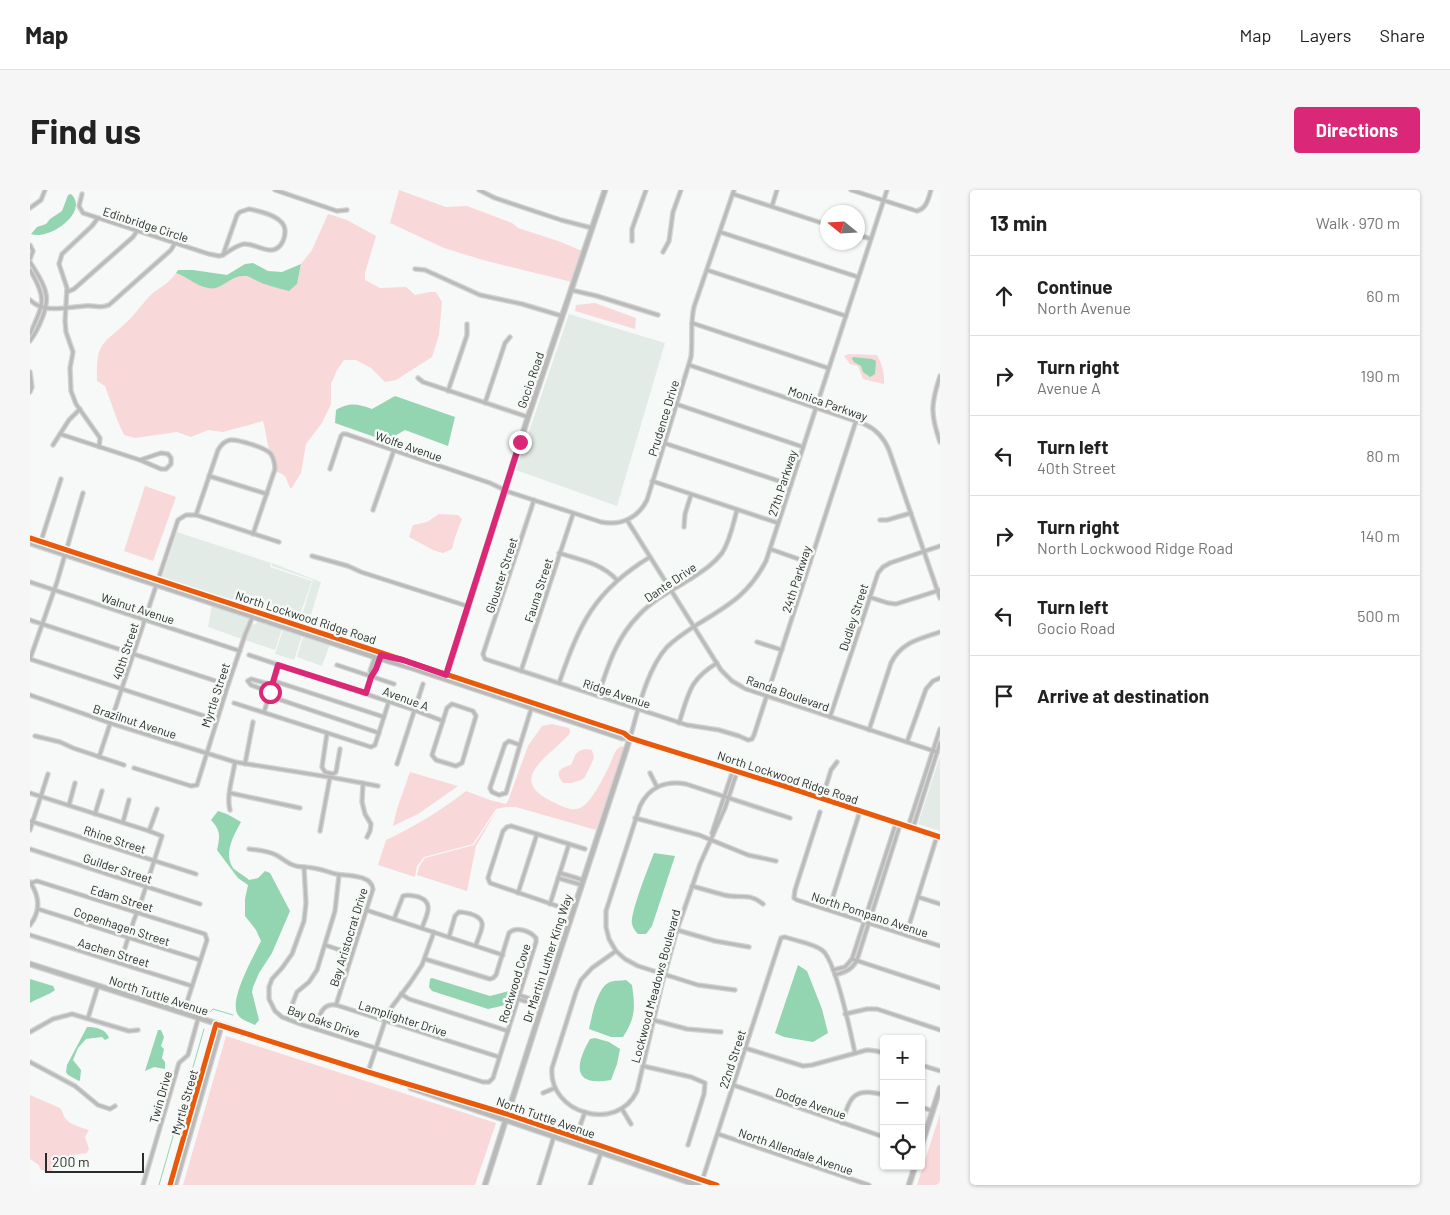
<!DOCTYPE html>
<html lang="en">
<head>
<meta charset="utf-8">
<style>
	:root { --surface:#fff; --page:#f6f6f6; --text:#222; --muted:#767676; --line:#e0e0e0; --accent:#db2777 }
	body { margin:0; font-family:Barlow,sans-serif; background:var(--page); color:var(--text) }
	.controls { position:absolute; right:15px; bottom:15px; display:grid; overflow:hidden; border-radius:5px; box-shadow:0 1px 4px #0004 }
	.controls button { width:45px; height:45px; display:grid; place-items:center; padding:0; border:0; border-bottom:1px solid var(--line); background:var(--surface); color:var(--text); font:25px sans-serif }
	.compass { position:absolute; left:790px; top:15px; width:45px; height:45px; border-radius:50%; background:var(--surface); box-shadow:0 1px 4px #0004; rotate:288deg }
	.scale { position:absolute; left:15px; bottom:12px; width:99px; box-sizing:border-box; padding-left:5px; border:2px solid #292c2a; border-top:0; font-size:14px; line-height:18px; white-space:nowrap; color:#292c2a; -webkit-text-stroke:4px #f5faf7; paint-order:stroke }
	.stop { position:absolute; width:15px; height:15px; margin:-11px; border:4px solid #db2777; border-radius:50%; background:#fff }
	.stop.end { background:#db2777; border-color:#fff; box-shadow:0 1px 5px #0008 }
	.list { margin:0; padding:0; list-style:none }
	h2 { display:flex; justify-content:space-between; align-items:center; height:65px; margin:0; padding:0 20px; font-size:21px }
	h2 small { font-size:16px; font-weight:400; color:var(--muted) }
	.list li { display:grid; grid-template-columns:32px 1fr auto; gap:15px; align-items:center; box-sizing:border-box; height:80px; padding:0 20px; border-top:1px solid var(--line) }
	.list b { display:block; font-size:19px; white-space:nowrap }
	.list p { margin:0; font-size:16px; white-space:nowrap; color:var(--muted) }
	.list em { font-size:16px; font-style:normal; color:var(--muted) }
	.icon { flex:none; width:28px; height:28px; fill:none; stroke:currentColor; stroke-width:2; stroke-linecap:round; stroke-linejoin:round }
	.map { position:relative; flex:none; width:910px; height:995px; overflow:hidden; border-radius:5px }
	header { display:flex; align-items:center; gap:30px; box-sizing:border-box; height:70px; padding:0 25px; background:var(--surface); border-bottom:1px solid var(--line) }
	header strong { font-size:24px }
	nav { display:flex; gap:28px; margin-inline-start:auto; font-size:18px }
	.intro { display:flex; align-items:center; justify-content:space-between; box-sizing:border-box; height:120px; padding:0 30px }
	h1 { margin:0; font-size:35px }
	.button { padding:12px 22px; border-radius:5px; background:var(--accent); color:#fff; font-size:18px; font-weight:700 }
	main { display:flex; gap:30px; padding:0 30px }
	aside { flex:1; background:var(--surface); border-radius:5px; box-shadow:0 1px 4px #0004 }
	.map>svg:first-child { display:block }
	.built { fill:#e2ebe6 }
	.green { fill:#f9d8d9 }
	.water { fill:#93d4b1 }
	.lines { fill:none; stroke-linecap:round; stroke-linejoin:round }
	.stream { stroke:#93d4b1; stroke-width:1 }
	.street-casing { stroke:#d2d3d2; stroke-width:5.5 }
	.secondary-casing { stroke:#d2d3d2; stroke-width:7 }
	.street { stroke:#bababa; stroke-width:3 }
	.secondary { stroke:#bab9b9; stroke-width:4.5 }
	.cycleway-casing { stroke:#f5faf7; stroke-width:8 }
	.cycleway { stroke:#e8590c; stroke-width:5 }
	.route { stroke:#db2777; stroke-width:6 }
	.labels { text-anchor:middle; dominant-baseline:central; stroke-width:5; stroke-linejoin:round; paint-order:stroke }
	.street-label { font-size:12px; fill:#292c2a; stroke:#f5faf7 }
</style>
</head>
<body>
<header>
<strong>Map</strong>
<nav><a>Map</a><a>Layers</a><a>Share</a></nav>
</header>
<div class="intro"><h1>Find us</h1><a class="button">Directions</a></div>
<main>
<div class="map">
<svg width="910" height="995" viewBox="0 0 910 995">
	<rect width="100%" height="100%" fill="#f6f9f7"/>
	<g class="built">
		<path d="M539,124L635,153L587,316L486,280Z"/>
		<path d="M147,342L241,373L240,377L282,391L268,430L132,388Z"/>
		<path d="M242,373L291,392L278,434L270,431L283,390L242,376Z"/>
		<path d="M182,415L220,427L212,449L178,437Z"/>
		<path d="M224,428L300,454L292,476L267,467L273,447L272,445L252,439L245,460L215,450L222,433L224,435L228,432L227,430L223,431Z"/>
		<path d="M253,440L272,446L264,470L245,464Z"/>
		<path d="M910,566V641L888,634Z"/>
	</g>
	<g class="green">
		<path d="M369,0L416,17L437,16L482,33L488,38L531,52L552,61L542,92L453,70L414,58L360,33Z"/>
		<path d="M298,24L317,30L346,46L335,83V90L350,98L376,97L385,105L400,102H406L412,112L409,145L402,167L366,190L355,192L341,178L326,170H314L307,180L301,194V214L292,233L276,254L271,283L261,299C255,290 259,285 246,282C248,270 243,269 239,259C236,250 236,240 233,231L193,242L178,240L161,247L147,242L105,248L94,245L88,232L75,196L67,191C66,150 73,155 99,130C108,121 114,111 123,103C131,97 140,92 146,83L177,98L192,94L207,86L212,85L219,87L225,90L244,97L259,100L267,94L271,74L282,60Z"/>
		<path d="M565,113L606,128L605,139L545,121L546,115Z"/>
		<path d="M819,164L847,165C852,174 855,184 854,194L833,189L828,176L820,174L814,166Z"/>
		<path d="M115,296L146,307L123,371L94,361Z"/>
		<path d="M409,324L428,325L432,329L425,347L422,359L413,363L403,360L379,347L383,335L397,332Z"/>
		<path d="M522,534L539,538L540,540V543C524,564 474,588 521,611C529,615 541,622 550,618C561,614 575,585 580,574C583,568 584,559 592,556L594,557L566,640L486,617H476L466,619L443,654L394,667L387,676L385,687L348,675L356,650C384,637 412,620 436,601L460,610L476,614L478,611L498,556L512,536Z"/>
		<path d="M556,559L562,560L564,568L555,587L551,590L541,593H533C524,582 530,578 541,575C546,566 544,561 556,559Z"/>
		<path d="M380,582L428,596L388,624L363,636L367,619Z"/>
		<path d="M467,620L446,656L437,701L387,685L389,677L395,668L444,655Z"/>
		<path d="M196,846L466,933L445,995H153Z"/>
		<path d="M0,905L30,918C33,921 33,926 36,929C40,935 53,938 59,940L55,947L59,959L57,963L42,965L19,983L10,979L9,975L0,969Z"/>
		<path d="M910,924V995H887Z"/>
	</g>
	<g class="water">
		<path d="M41,4C60,22 19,51 1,44L7,37L16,34L20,29L32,21L38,5Z"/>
		<path d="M223,73L238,81L252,82L271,74L267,94L259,101C247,98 235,95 225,90C221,88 219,86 214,86C200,85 192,101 178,98C167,96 157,87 146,83L148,80H163L197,85L215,74Z"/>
		<path d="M823,167L842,169L846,171L845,184L840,187L833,182L831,176L824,172L822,169Z"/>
		<path d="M365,206L425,227L418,256L375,240L356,251L305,233L306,220C320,212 327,214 342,219Z"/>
		<path d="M188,621L197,624L211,632C204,645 193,663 203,678C207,682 215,686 219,690L228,688L235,681L240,683L260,721L242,763L229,783L223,797L222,802L229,830L225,835C219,832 211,830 208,825C198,810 224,766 231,751L226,740L215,726V709L218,695L208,688L187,660C190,646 191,641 181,630Z"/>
		<path d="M624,663L645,666L622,736L616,744H608C605,741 603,738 602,734C600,723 619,676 624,663Z"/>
		<path d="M768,775L777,781L792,819L798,843L783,852L754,847L745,843Z"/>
		<path d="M402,788L460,806L479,801L484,805L483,811L480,814L458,819L402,801L399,797L400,789Z"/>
		<path d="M0,789L23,796L25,800C21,804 6,809 0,813Z"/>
		<path d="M596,790L602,795C605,817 606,827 593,847H581L559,839C562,826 567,797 580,792C585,790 591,791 596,790Z"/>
		<path d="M57,837C66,837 76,839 79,848L75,850L72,847L56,849L48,858L43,870L51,880L50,890L49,891L38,885L36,882L37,875Z"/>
		<path d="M128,840H131L134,847L131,856L134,859L132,868L135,872V879L124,877L115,881Z"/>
		<path d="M565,848L579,852L590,859L587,874L581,890C542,897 545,875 560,849Z"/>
	</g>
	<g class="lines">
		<g class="stream">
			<path d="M179,823L183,819L203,825"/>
			<path d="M129,995L174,839"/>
		</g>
		<defs>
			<g id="street">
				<path d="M245,0L307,21L317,20"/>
				<path d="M449,0L465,8L531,30L562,38"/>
				<path d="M821,0L887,21C897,18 898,9 901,0"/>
				<path d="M52,4L49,16L53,23L179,64L189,66L193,65"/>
				<path d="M703,4L798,35"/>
				<path d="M742,16L747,0"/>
				<path d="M0,18L11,10L15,0"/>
				<path d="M219,19C229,21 249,25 254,36C256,41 255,46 253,51C244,70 227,53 214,54C207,55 199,61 193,65L207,25L210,22Z"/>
				<path d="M68,28L62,36L32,64L29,74L37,98L35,131L36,142L43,162L40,178L41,201L46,214L70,248L69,257"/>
				<path d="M690,42L828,87"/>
				<path d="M828,45L841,49"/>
				<path d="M602,51V39L616,0"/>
				<path d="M0,55L3,61L0,69"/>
				<path d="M633,62L639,51L643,22L651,0"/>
				<path d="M0,72C6,82 14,92 16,104C19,117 8,140 0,151"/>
				<path d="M385,79L395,80L450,105L492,114L532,126"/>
				<path d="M0,80C18,110 13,114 0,144"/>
				<path d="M677,80L816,126"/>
				<path d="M541,100L567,106L628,125"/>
				<path d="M37,102L44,99L103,47L107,41"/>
				<path d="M0,110C14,124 37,117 55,116C64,115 70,119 79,115L141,60L145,53"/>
				<path d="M662,133L798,178"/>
				<path d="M659,175L834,234C846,239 854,248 859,260L910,408"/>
				<path d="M0,182L2,197L0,202"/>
				<path d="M910,186C901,214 900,223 910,252"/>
				<path d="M388,188L393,192L498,227"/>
				<path d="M418,201L437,145V134"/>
				<path d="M455,213L475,153L480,147"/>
				<path d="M646,214L773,257"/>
				<path d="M30,244L110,270"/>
				<path d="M634,253L761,295"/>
				<path d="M23,255L39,230L50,219"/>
				<path d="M131,263L138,264L141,268V274L136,279H131L110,270Z"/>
				<path d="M300,279L311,246L313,244H316L460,293L479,302L571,332C591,336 608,328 617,310L661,167C663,150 660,133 664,117L704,0"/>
				<path d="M179,286L237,304"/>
				<path d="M622,291L748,333"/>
				<path d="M504,310L453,464L455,469L657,535L689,540L709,546L718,550L722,549L724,545L826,231"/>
				<path d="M343,320L364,260"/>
				<path d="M166,325L188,260C191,255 194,251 200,250C208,249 236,258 241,264C244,269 245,274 245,279L223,344"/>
				<path d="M597,330L691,480L702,491L716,499L907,562"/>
				<path d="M850,330H857L881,323"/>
				<path d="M654,337L655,324L661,305"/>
				<path d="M11,351L31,289"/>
				<path d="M740,359L780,373"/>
				<path d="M529,363C551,370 571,373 587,390"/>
				<path d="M282,366L318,376L331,382L437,416"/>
				<path d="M0,392L210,461"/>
				<path d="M839,407L858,413L866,414L910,400"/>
				<path d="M0,430L198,495"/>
				<path d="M727,452L752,460"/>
				<path d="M219,465L384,520L413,531"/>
				<path d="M0,469L187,530"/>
				<path d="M0,469L27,392L53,303"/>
				<path d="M307,475L364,494"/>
				<path d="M491,481L543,324"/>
				<path d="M341,486L340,481L345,467"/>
				<path d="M218,491L221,489L242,495"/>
				<path d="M218,491L221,495L240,502"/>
				<path d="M244,491L354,527"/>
				<path d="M529,493C550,433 564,401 620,367"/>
				<path d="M336,503L341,487L346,479L350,467"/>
				<path d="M0,505L80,533L205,572L305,588L348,596"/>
				<path d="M239,506L349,543"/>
				<path d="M568,506C578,476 586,448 609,425C623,410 642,400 659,390C671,382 683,375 692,363C700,351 703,334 707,320"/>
				<path d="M204,513L341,557L345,555L359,511"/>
				<path d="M422,514L443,521L446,526L432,573L426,576L406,570L402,565L417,518Z"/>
				<path d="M234,522L249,475"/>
				<path d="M800,527L848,383L853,377L860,373L910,356"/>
				<path d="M649,533C659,503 659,490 687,473"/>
				<path d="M839,540L861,473C871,452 890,449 910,442"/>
				<path d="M297,543L292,577L295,582L303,584L306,582L310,559"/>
				<path d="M5,546L30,552L43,558L94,575"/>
				<path d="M600,548C608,520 617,479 637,457C646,448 657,441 668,434C699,415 719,404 736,371L857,0"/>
				<path d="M479,551L490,555L476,603L469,605L462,602L460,598L475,554Z"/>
				<path d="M877,552L896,499L903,491L910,488"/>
				<path d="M490,555L503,513"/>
				<path d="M69,567L148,330L156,325H166L249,352"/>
				<path d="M215,574L223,532"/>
				<path d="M367,574L393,494"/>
				<path d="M104,578L161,596L167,595L198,495L215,445L225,421"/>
				<path d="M620,583L627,597"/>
				<path d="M333,593L332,612L335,624L341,634L340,641L337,647"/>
				<path d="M0,603L119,641L132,646L111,712L104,730L90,773"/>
				<path d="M200,603L270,618"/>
				<path d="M792,609L801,580L807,572"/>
				<path d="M39,615L45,593"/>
				<path d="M200,620C196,607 203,586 205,572"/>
				<path d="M790,622L765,700L764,708L767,710L910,756"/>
				<path d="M65,624L72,601"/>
				<path d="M605,628L669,645L718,665L746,671"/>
				<path d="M0,631L166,684"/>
				<path d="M93,632L99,610"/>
				<path d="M878,637L910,539"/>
				<path d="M883,638L910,553"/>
				<path d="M0,640L18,584"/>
				<path d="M119,641L127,619"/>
				<path d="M290,641L300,587"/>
				<path d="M682,643L703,580"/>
				<path d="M0,659L170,714"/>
				<path d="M219,659C229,660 238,661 246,665C252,668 257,673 263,675C270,678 276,676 283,678C291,679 298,682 306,684C316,686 341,684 343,699L306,815"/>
				<path d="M274,677L276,713L274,731L262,764L252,778L242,789L239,797V809L245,821L252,827L270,834L453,892H459L463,888L506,752V748C500,741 486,736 479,743L466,785L463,788L460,789L395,769"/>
				<path d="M530,683L553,690"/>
				<path d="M528,688L552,695"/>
				<path d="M1,693L7,691L175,744L177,750L156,815"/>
				<path d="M662,696C673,699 683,702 694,705C710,709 719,702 733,714"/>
				<path d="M488,703L507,644"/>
				<path d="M888,707L910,714"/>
				<path d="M520,714L539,654"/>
				<path d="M8,719L170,770"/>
				<path d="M536,719L460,693L458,688L473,641L477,637L481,636L555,659"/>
				<path d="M799,719L830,621"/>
				<path d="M336,720L473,765"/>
				<path d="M364,729L373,706C379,704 383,706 389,707C405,713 396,726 392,738"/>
				<path d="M0,735C11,721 10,707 0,692"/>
				<path d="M647,740L685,751L719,757"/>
				<path d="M0,745L162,796"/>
				<path d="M876,745L907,646"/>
				<path d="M419,747L425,726L429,722C434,722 437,723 441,724C460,730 450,741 446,755"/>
				<path d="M295,755L322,764"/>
				<path d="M586,761L562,778L551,790L546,802L522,878C518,923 587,944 607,901L632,794L647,740L670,674L695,618L707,582"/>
				<path d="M822,769L910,798"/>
				<path d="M803,780L815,777L822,769L866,633"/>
				<path d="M805,785C815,782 822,780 827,770L870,635"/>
				<path d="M705,800L668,795L608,776L595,769L586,761L579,749L576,737V721L610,616C619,597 636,590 656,594L760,628"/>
				<path d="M371,804L379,809L478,841"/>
				<path d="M489,805L513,813"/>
				<path d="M488,809L512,816"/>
				<path d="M815,824L837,819H847L910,840"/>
				<path d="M58,828L68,796"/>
				<path d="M257,828L267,802L279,792L287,780L305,721L309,685"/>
				<path d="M623,830L657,839L691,842"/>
				<path d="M286,839C289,827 291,813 306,815L469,867"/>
				<path d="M0,842L23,829L42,824L99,841L108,840"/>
				<path d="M715,858L773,876L782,875L837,860L846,861L854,863"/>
				<path d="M0,872L45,896L68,915L80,919L85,916"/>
				<path d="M891,875L910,881"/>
				<path d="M613,876L661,887L675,893L674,904L658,955"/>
				<path d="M338,882L358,822L380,793L392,775L404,742"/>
				<path d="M703,895L854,947"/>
				<path d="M513,903L525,898"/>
				<path d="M891,917L903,921"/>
				<path d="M592,919L601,934"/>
				<path d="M812,933C820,908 823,896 854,905"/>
				<path d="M688,944L839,995"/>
				<path d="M546,947L555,922"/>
				<path d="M113,995L149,873L158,865L168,829"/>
				<path d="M509,995L524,946"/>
				<path d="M560,995L573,957"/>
				<path d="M667,995L672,991L751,748L755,747C766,751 782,753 792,760C805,769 821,844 825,863"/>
			</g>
			<g id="secondary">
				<path d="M0,348L349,462L594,543L600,548L754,596L910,647"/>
				<path d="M0,353L345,467L382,478L592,548H600"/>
				<path d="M416,486L498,227L575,0"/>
				<path d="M0,774L338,882L477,924L687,995"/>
				<path d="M381,898L667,995"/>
				<path d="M891,957L910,898"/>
				<path d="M140,995L186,834"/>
				<path d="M145,995L191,836"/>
				<path d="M455,995L512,816L600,548"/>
				<path d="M879,995L885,976"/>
			</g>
		</defs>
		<use href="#street" class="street-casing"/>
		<use href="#secondary" class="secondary-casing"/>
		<use href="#street" class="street"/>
		<use href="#secondary" class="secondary"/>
		<defs>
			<g id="cycleway">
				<path d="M0,348L349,462L594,543L600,548L754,596L910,647"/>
				<path d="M189,835L338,882L477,924L687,995"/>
				<path d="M140,995L186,834"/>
			</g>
		</defs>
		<use href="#cycleway" class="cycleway-casing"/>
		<use href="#cycleway" class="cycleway"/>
	</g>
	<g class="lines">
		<path class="route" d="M240,502L248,475L336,503L341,487L346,479L351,465L373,470L416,485L490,252"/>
	</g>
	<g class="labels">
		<g class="street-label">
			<text transform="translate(116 34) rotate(18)">Edinbridge Circle</text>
			<text transform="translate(500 190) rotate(-71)">Gocio Road</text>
			<text transform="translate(798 213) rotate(19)">Monica Parkway</text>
			<text transform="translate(633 228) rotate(-73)">Prudence Drive</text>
			<text transform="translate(379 256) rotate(19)">Wolfe Avenue</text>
			<text transform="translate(752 293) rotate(-72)">27th Parkway</text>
			<text transform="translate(471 385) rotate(-72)">Glouster Street</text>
			<text transform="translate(766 389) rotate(-72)">24th Parkway</text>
			<text transform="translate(640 392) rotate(-34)">Dante Drive</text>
			<text transform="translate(508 400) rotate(-72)">Fauna Street</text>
			<text transform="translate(108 418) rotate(18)">Walnut Avenue</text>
			<text transform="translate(276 427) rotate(18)">North Lockwood Ridge Road</text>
			<text transform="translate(823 427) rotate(-72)">Dudley Street</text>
			<text transform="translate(95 461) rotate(-72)">40th Street</text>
			<text transform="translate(587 503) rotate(18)">Ridge Avenue</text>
			<text transform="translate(758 503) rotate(19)">Randa Boulevard</text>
			<text transform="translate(185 505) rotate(-72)">Myrtle Street</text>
			<text transform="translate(376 508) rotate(20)">Avenue A</text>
			<text transform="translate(105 531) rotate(18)">Brazilnut Avenue</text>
			<text transform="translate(758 587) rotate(18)">North Lockwood Ridge Road</text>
			<text transform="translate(85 649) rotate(18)">Rhine Street</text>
			<text transform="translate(88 678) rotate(18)">Guilder Street</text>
			<text transform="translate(92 708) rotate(17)">Edam Street</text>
			<text transform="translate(840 724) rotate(18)">North Pompano Avenue</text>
			<text transform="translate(92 736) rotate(18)">Copenhagen Street</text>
			<text transform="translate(318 747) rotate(-73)">Bay Aristocrat Drive</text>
			<text transform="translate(84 762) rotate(17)">Aachen Street</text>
			<text transform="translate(517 768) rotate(-72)">Dr Martin Luther King Way</text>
			<text transform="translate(484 793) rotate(-73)">Rockwood Cove</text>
			<text transform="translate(625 796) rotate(-75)">Lockwood Meadows Boulevard</text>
			<text transform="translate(129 805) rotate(18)">North Tuttle Avenue</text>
			<text transform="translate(373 828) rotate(18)">Lamplighter Drive</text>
			<text transform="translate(294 831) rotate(19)">Bay Oaks Drive</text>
			<text transform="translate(702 869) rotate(-72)">22nd Street</text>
			<text transform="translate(130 907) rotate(-74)">Twin Drive</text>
			<text transform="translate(154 912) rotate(-74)">Myrtle Street</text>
			<text transform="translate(781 913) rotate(19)">Dodge Avenue</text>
			<text transform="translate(516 927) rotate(19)">North Tuttle Avenue</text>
			<text transform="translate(766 961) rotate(19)">North Allendale Avenue</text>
		</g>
	</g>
</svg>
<div class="controls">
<button>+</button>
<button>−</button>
<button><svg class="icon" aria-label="locate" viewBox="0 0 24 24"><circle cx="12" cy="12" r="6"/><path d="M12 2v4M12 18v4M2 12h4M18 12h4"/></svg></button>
</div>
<svg class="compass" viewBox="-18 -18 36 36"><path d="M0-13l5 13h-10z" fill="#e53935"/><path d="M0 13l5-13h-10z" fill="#767676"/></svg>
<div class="scale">200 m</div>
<div class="stop" style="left:240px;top:502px"></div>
<div class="stop end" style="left:490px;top:252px"></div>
</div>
<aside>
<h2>13 min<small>Walk · 970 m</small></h2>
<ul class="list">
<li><svg class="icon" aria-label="ahead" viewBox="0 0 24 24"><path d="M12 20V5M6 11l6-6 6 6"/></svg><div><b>Continue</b><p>North Avenue</p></div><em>60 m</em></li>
<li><svg class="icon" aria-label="right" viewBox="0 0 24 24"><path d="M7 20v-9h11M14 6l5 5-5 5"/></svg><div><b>Turn right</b><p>Avenue A</p></div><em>190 m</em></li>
<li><svg class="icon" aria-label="left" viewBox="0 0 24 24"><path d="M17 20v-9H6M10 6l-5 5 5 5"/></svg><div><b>Turn left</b><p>40th Street</p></div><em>80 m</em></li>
<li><svg class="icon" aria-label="right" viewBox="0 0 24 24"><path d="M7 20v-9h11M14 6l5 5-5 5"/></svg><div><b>Turn right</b><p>North Lockwood Ridge Road</p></div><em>140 m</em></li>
<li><svg class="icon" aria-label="left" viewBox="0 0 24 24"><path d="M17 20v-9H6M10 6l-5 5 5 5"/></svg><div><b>Turn left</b><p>Gocio Road</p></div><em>500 m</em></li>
<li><svg class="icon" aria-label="arrive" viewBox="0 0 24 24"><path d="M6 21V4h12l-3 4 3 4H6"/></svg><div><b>Arrive at destination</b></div></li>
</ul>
</aside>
</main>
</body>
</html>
